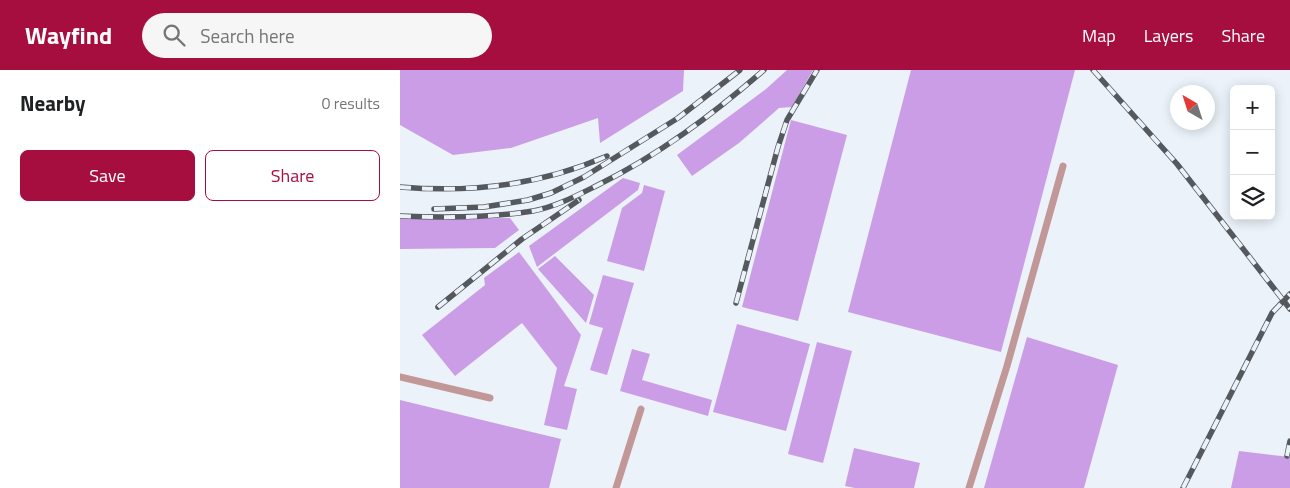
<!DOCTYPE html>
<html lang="en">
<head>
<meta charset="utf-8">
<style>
	:root { --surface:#fff; --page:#f6f6f6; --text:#202124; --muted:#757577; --line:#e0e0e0; --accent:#a60e40 }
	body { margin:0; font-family:"Titillium Web",sans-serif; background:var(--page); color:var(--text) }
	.controls { position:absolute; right:15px; top:15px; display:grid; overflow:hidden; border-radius:8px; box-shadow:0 2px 12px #0003 }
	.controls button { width:45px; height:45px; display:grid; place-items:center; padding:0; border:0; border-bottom:1px solid var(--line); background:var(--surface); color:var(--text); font:25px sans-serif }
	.compass { position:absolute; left:770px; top:15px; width:45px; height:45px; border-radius:50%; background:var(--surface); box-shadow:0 2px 12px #0003; rotate:321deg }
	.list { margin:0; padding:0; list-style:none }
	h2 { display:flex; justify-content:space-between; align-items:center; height:65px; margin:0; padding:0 20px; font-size:21px }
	h2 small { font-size:16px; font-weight:400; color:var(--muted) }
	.actions { display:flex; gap:10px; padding:15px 20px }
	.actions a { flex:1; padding:11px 0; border:1px solid var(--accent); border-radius:8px; text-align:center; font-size:18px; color:var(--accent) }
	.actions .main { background:var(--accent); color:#fff }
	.icon { flex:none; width:28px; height:28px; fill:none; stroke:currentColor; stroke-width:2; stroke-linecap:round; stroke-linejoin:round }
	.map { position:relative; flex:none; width:890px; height:418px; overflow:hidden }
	header { display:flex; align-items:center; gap:30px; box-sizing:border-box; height:70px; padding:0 25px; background:var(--accent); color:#fff }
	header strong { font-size:24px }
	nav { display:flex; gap:28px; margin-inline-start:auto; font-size:18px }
	.search { width:350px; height:45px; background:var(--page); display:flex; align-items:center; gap:12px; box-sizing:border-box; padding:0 18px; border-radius:28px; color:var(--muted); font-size:19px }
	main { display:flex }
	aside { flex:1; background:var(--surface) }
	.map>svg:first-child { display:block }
	.building { fill:#cb9de7 }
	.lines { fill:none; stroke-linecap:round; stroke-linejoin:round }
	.service { stroke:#c29798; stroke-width:7 }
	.rail-casing { stroke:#55595d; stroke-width:5.5 }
	.rail { stroke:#ebf2f9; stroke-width:4; stroke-dasharray:11; stroke-linecap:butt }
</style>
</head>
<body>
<header>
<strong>Wayfind</strong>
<div class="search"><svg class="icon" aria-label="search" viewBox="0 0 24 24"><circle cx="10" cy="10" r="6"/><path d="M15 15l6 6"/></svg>Search here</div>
<nav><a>Map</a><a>Layers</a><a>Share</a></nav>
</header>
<main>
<aside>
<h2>Nearby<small>0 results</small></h2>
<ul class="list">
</ul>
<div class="actions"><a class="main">Save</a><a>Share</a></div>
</aside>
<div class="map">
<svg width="890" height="418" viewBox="0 0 890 418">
	<rect width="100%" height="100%" fill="#ebf2f9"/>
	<g class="building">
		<path d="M0,0H284L283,21L200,73L198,48L111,78L53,85L0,55Z"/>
		<path d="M387,0H413L392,37L379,38L339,73L292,106L277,85L366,19Z"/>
		<path d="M511,0H675L601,282L448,242Z"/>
		<path d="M391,50L447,65L398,251L342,237Z"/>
		<path d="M223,108L240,113L238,120L137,197L129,176Z"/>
		<path d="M244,115L265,121L244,201L207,191L222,138L242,123Z"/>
		<path d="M110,148L119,160L95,178L0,179V149Z"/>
		<path d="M119,182L181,265L164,316L177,319L167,360L144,355L157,298L122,253L55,306L22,265L85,215L84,208Z"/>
		<path d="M155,186L194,225L186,253L138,199Z"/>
		<path d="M203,205L234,213L207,305L190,300L203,258L189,254Z"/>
		<path d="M337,254L410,274L386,361L313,342Z"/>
		<path d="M627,267L718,295L684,418H584Z"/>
		<path d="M417,272L452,281L423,393L388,384Z"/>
		<path d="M232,279L250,284L242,310L312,330L308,346L220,321Z"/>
		<path d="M0,330L161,369L149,418H0Z"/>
		<path d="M454,378L520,393L514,418H455L445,416Z"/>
		<path d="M839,381L890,387V418H831Z"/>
	</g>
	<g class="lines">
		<g class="service">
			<path d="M0,307L90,328"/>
			<path d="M216,418L241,339"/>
			<path d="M569,418L607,296L663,96"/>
		</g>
		<defs>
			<g id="rail">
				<path d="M693,0L777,94L890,239"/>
				<path d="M0,117C71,123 141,115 207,86"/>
				<path d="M34,139L84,137L128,130L151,123L184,107L278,48L340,0"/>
				<path d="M0,146C44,148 90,148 133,141C155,137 176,126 196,116C259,85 312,45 364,0"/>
				<path d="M336,233L378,77L387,50L417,0"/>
				<path d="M38,237L122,169L179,130"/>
				<path d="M887,386L890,371"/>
				<path d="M783,418L872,243L890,224"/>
			</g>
		</defs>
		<use href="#rail" class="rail-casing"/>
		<use href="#rail" class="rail"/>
	</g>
</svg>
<div class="controls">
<button>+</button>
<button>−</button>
<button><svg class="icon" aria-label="layers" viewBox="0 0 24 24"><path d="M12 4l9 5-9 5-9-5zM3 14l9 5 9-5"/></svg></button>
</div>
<svg class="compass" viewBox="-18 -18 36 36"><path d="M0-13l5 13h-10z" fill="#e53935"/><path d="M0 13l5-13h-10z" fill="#757577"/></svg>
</div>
</main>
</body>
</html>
